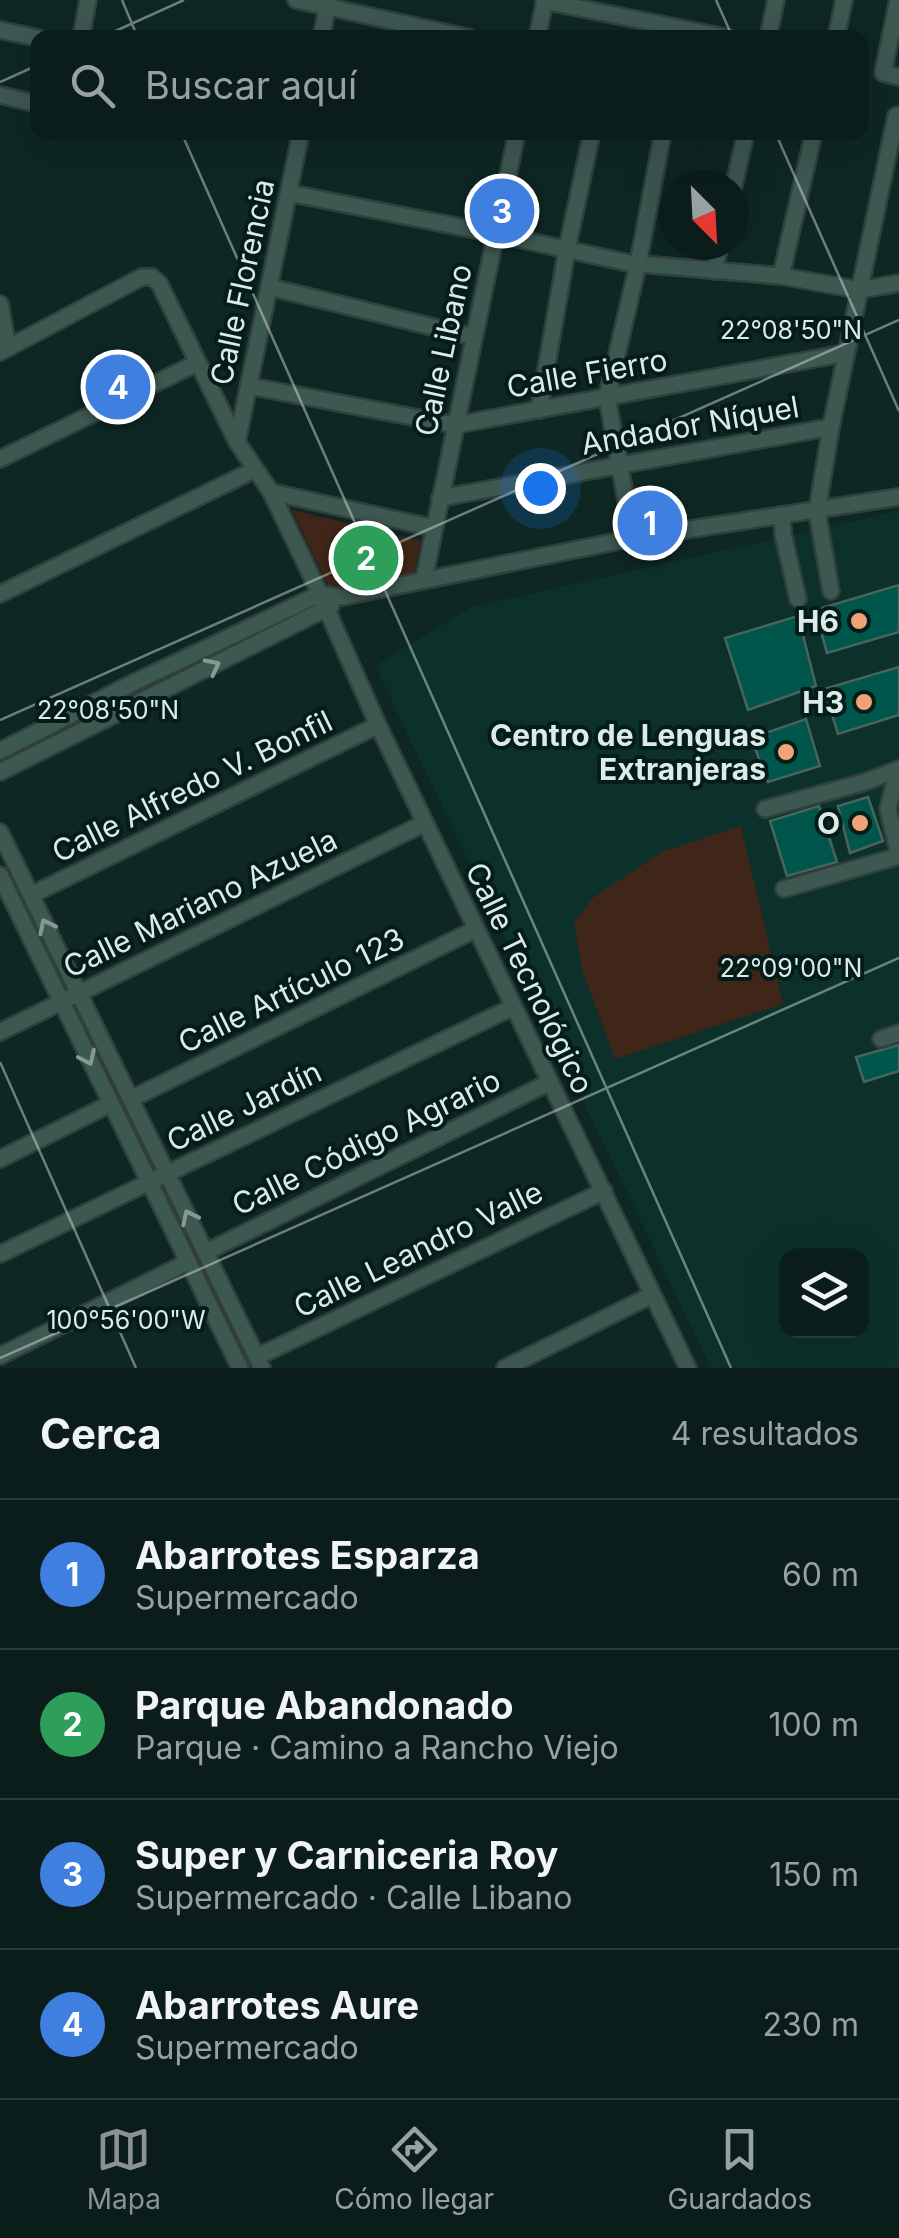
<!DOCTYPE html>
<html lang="es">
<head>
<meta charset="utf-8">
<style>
	:root { --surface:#0a1d1a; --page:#182a27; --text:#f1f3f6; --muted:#99a2a2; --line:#2a3b39; --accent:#8c9099 }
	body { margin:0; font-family:Inter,sans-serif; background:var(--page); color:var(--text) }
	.controls { position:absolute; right:30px; bottom:30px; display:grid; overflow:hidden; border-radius:20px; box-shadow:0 10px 40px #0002 }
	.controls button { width:90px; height:90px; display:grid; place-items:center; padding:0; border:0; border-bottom:2px solid var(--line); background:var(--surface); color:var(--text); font:50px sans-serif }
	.compass { position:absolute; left:659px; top:170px; width:90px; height:90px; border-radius:50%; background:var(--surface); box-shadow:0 10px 40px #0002; rotate:156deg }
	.you { position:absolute; left:540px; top:488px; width:35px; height:35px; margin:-25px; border:8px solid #fff; border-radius:50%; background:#1a73e8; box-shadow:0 0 0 15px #1a73e833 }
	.badge { display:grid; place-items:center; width:65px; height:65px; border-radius:50%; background:var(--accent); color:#fff; font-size:32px; font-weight:700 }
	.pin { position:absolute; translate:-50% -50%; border:5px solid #fff; box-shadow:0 2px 10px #0006 }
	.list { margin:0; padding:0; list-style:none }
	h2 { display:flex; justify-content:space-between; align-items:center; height:130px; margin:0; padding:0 40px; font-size:42px }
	h2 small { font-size:32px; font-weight:400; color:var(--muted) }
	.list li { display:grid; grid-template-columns:65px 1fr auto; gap:30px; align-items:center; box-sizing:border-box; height:150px; padding:0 40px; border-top:2px solid var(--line) }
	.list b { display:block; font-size:38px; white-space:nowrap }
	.list p { margin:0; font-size:32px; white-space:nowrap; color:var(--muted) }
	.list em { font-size:32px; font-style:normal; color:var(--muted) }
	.icon { flex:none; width:55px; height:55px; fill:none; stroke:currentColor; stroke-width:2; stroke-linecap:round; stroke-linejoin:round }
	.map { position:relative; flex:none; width:899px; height:1368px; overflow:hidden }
	.search { position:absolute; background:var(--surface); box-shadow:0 10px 40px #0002; left:30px; right:30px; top:30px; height:110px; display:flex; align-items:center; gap:25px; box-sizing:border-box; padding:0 35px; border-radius:20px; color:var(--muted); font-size:38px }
	.sheet { height:730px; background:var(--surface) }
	nav { display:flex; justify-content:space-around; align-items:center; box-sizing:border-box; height:140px; border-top:2px solid var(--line); background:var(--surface); font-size:28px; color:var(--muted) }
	nav a { display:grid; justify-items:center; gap:5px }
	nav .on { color:var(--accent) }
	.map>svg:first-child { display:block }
	.built { fill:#0c312b; fill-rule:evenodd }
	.green { fill:#3f2618 }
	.building { fill:#00564b; stroke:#49635d; stroke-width:2.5 }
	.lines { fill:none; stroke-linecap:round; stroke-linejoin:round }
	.minor-casing { stroke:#31403c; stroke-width:20 }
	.minor { stroke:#3d5751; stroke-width:15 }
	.oneway { stroke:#859a95 }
	.ticks { fill:none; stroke:#ddebe8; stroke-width:2.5; stroke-opacity:0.45 }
	.poi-dot { fill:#efa376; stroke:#041d19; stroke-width:4 }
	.labels { text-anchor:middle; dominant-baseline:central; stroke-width:8; stroke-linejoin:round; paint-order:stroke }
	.street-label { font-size:30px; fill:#ddebe8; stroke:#041d19 }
	.poi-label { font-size:30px; font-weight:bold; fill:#ddebe8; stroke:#041d19; text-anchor:end }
	.ticks-label { font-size:25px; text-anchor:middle; fill:#ddebe8; stroke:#041d19; stroke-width:8; stroke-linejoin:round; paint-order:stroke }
</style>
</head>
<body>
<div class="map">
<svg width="899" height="1368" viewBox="0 0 899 1368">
	<rect width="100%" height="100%" fill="#0e2723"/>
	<path class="built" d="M899,511V1368H711L375,666L472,607ZM786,1256H862V1330H786Z"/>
	<g class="green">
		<path d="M292,510L421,541L414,574L330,590Z"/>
		<path d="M741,826L783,1004L615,1059L582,970L574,922L594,897L662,852Z"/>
	</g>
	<g class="building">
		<path d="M899,585V632L827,653L815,610Z"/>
		<path d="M798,616L816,686L748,710L725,638Z"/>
		<path d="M899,667V715L838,734L824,689Z"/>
		<path d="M806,719L820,766L768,782L751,738Z"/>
		<path d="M868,797L883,841L850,853L838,806Z"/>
		<path d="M819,806L837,862L787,876L770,821Z"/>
		<path d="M899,1045V1071L864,1082L856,1057Z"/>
	</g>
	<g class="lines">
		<defs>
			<g id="minor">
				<path d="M296,0L470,38"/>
				<path d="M898,0L883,73L899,77"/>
				<path d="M544,1L729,38"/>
				<path d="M0,30L38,38"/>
				<path d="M81,38L88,0"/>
				<path d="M321,38L329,0"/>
				<path d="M537,38L545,0"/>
				<path d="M768,38L776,0"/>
				<path d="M836,38L844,0"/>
				<path d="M0,95L29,102"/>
				<path d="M734,185L746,132"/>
				<path d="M289,193L496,234L629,263L781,276L860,290L899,283"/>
				<path d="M714,271L720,245"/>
				<path d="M781,276L814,132"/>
				<path d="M269,287L474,337"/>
				<path d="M0,304L8,348"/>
				<path d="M0,352L142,277H152L159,283L237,442L271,492L320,594L378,725L688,1368"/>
				<path d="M249,386L455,425L846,353"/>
				<path d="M539,410L567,249L592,132"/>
				<path d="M237,442L301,132"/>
				<path d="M0,459L197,363"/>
				<path d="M271,492L434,528"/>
				<path d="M440,498L831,427"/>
				<path d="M782,515L783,534L798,599"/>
				<path d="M633,538L607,397L638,264L663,132"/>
				<path d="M424,579L517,132"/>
				<path d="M831,591L817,511L831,427L896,116L899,115"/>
				<path d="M0,594L254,470"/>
				<path d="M0,751L135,682L320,594L342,597L633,538L899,497"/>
				<path d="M0,772L331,606"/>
				<path d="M895,781L888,809L899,855"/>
				<path d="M765,809L865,782L899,769"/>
				<path d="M0,832L262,1368"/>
				<path d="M0,875L240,1368"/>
				<path d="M784,889L899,856"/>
				<path d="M31,895L378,725"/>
				<path d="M0,1032L425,823"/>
				<path d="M881,1039L899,1033"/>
				<path d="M131,1099L476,929"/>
				<path d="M0,1159L110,1104"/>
				<path d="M206,1252L550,1082"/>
				<path d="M0,1254L513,1007"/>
				<path d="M0,1356L188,1262"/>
				<path d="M257,1357L604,1191"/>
				<path d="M505,1368L652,1295"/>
			</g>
		</defs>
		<use href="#minor" class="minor-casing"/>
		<use href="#minor" class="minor"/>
	</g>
	<defs><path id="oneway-chevron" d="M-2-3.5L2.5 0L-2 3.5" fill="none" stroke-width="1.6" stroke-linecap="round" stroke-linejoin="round" transform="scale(2.5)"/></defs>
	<g class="oneway">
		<use href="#oneway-chevron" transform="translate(213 666) rotate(-27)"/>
		<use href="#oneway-chevron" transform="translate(46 926) rotate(-116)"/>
		<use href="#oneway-chevron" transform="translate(88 1058) rotate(65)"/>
		<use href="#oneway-chevron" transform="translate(189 1217) rotate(-116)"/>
	</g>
	<path class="ticks" d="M122,0L138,38M716,0L733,38M100,38L184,0M0,82L38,65M181,132L731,1368M775,132L899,411M0,720L899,320M0,1062L136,1368M0,1358L899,958"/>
	<g class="poi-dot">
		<circle cx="859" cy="621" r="10"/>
		<circle cx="864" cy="702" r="10"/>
		<circle cx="786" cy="752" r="10"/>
		<circle cx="860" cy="823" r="10"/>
	</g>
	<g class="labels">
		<g class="street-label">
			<text transform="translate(242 282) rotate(-78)">Calle Florencia</text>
			<text transform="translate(443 350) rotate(-78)">Calle Libano</text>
			<text transform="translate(587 373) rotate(-10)">Calle Fierro</text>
			<text transform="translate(690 425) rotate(-10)">Andador Níquel</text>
			<text transform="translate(192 786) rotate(-26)">Calle Alfredo V. Bonfil</text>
			<text transform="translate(200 903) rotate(-26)">Calle Mariano Azuela</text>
			<text transform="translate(530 978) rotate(64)">Calle Tecnológico</text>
			<text transform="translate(291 990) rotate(-26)">Calle Artículo 123</text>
			<text transform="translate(244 1106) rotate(-26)">Calle Jardín</text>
			<text transform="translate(366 1142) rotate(-26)">Calle Código Agrario</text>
			<text transform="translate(418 1249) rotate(-26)">Calle Leandro Valle</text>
		</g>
		<g class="poi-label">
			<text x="839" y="621">H6</text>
			<text x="844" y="702">H3</text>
			<text x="766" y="735">Centro de Lenguas<tspan x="766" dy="34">Extranjeras</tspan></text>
			<text x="840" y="823">O</text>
		</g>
	</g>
	<g class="ticks-label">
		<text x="791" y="339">22°08'50"N</text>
		<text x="108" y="719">22°08'50"N</text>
		<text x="791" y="977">22°09'00"N</text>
		<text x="126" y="1329">100°56'00"W</text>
	</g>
</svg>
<div class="controls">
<button><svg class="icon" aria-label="layers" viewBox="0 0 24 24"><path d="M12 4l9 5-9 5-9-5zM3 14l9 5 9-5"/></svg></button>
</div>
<svg class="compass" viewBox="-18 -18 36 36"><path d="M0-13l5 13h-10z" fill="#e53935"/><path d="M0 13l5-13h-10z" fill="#99a2a2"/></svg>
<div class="you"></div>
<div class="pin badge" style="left:650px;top:523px;background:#3f7fe0">1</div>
<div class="pin badge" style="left:366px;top:558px;background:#2e9e5b">2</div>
<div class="pin badge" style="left:502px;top:211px;background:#3f7fe0">3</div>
<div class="pin badge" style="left:118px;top:387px;background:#3f7fe0">4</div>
<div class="search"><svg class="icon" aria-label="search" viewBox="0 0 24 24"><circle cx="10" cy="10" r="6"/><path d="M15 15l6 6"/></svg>Buscar aquí</div>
</div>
<section class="sheet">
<h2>Cerca<small>4 resultados</small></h2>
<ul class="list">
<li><span class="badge" style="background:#3f7fe0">1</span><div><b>Abarrotes Esparza</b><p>Supermercado</p></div><em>60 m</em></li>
<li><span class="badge" style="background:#2e9e5b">2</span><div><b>Parque Abandonado</b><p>Parque · Camino a Rancho Viejo</p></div><em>100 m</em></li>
<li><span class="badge" style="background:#3f7fe0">3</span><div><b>Super y Carniceria Roy</b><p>Supermercado · Calle Libano</p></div><em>150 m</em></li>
<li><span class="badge" style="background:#3f7fe0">4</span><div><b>Abarrotes Aure</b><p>Supermercado</p></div><em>230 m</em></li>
</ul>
</section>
<nav>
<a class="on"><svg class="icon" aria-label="map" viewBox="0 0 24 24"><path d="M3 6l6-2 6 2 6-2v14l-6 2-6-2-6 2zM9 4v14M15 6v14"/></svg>Mapa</a>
<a><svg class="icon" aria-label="directions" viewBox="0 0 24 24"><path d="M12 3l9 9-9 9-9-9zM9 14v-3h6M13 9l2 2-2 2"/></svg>Cómo llegar</a>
<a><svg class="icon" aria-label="saved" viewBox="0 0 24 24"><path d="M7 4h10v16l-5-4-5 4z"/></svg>Guardados</a>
</nav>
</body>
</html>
